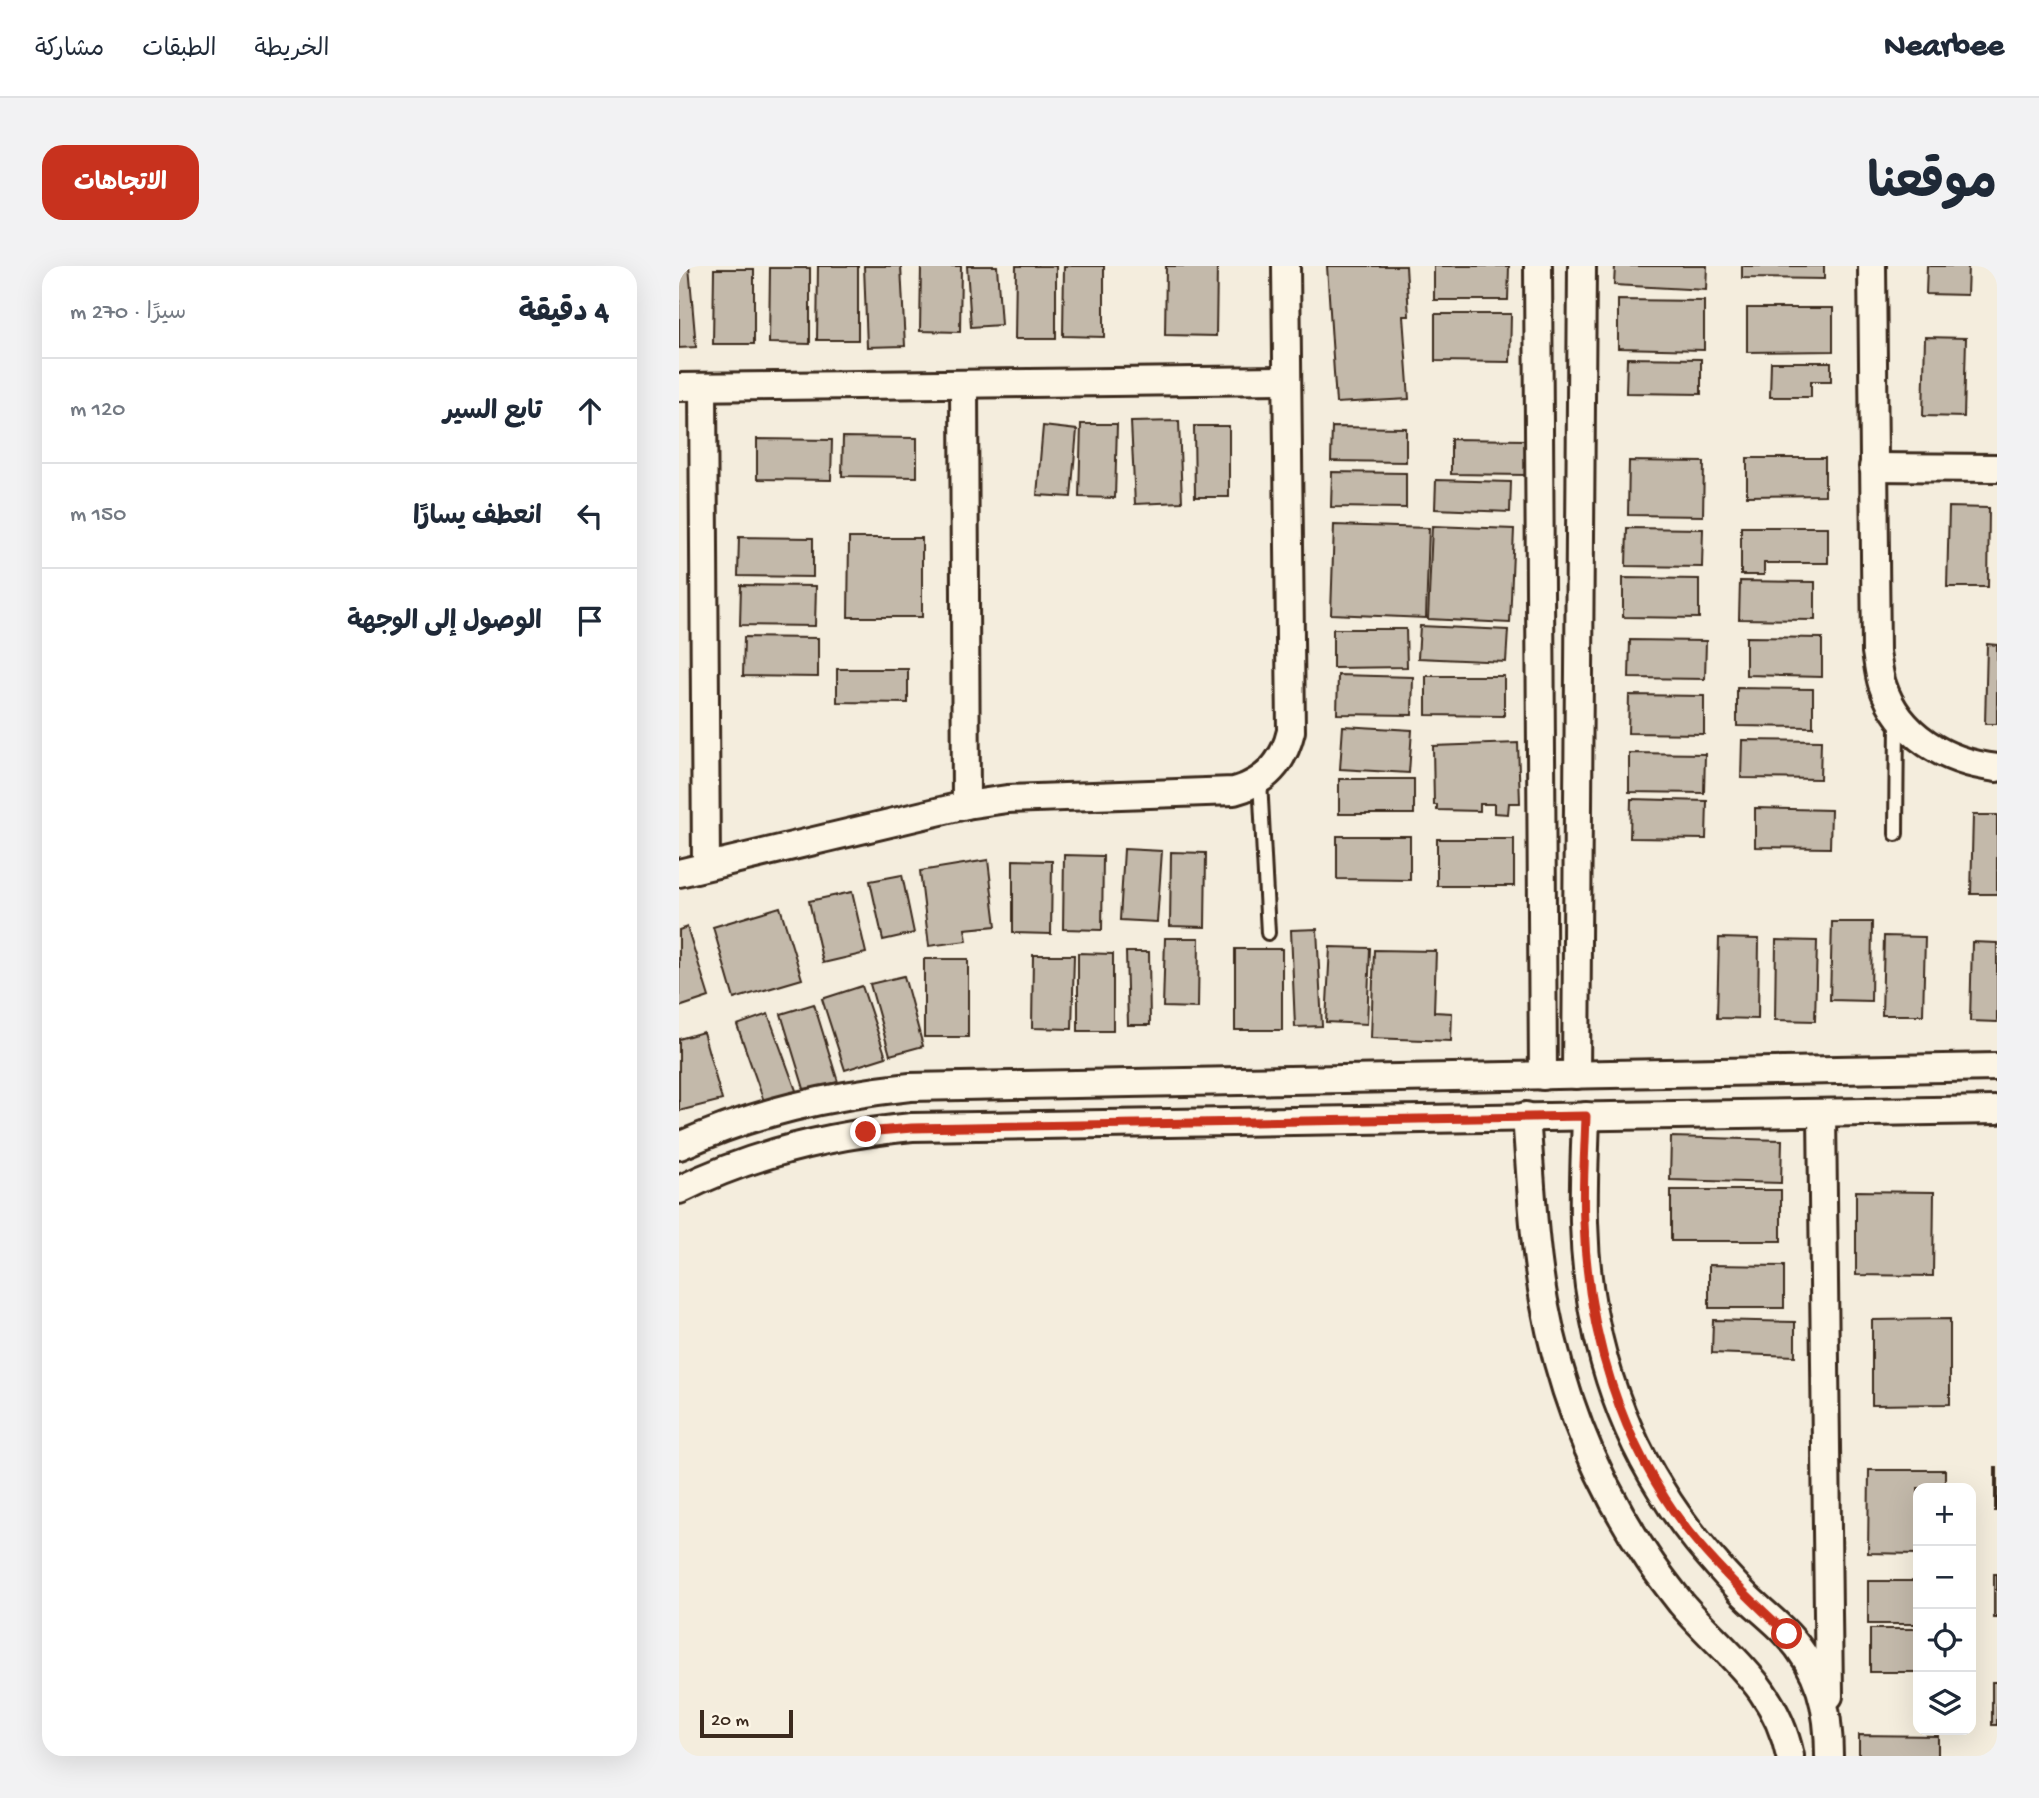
<!DOCTYPE html>
<html lang="ar">
<head>
<meta charset="utf-8">
<style>
	:root { --surface:#fff; --page:#f2f2f3; --text:#1f2937; --muted:#747a83; --line:#e0e1e3; --accent:#c8321e }
	body { margin:0; font-family:"Gochi Hand","Playpen Sans Arabic",sans-serif; background:var(--page); color:var(--text); direction:rtl }
	.controls { position:absolute; right:21px; bottom:21px; display:grid; overflow:hidden; border-radius:14px; box-shadow:0 7px 28px #0002 }
	.controls button { width:63px; height:63px; display:grid; place-items:center; padding:0; border:0; border-bottom:2px solid var(--line); background:var(--surface); color:var(--text); font:35px sans-serif }
	.scale { position:absolute; left:21px; bottom:18px; width:93px; box-sizing:border-box; padding-left:7px; border:4px solid #3b2a1e; border-top:0; font-size:19px; line-height:24px; white-space:nowrap; color:#3b2a1e; -webkit-text-stroke:5px #fcf5e5; paint-order:stroke }
	.stop { position:absolute; width:21px; height:21px; margin:-16px; border:5px solid #c8321e; border-radius:50%; background:#fff }
	.stop.end { background:#c8321e; border-color:#fff; box-shadow:0 2px 7px #0008 }
	.list { margin:0; padding:0; list-style:none }
	h2 { display:flex; justify-content:space-between; align-items:center; height:91px; margin:0; padding:0 28px; font-size:30px }
	h2 small { font-size:23px; font-weight:400; color:var(--muted) }
	.list li { display:grid; grid-template-columns:46px 1fr auto; gap:21px; align-items:center; box-sizing:border-box; height:105px; padding:0 28px; border-top:2px solid var(--line) }
	.list b { display:block; font-size:26px; white-space:nowrap }
	.list em { font-size:23px; font-style:normal; color:var(--muted) }
	.icon { flex:none; width:38px; height:38px; fill:none; stroke:currentColor; stroke-width:2; stroke-linecap:round; stroke-linejoin:round }
	.map { position:relative; flex:none; width:1318px; height:1490px; overflow:hidden; direction:ltr; border-radius:21px }
	header { display:flex; align-items:center; gap:42px; box-sizing:border-box; height:98px; padding:0 35px; background:var(--surface); border-bottom:2px solid var(--line) }
	header strong { font-size:33px }
	nav { display:flex; gap:38px; margin-inline-start:auto; font-size:24px }
	.intro { display:flex; align-items:center; justify-content:space-between; box-sizing:border-box; height:168px; padding:0 42px }
	h1 { margin:0; font-size:49px }
	.button { padding:18px 32px; border-radius:21px; background:var(--accent); color:#fff; font-size:24px; font-weight:700 }
	main { display:flex; gap:42px; padding:0 42px }
	aside { flex:1; background:var(--surface); border-radius:21px; box-shadow:0 7px 28px #0002 }
	.map>svg:first-child { display:block }
	.building { fill:#c3b9aa; stroke:#3b2a1e; stroke-width:2 }
	.lines { fill:none; stroke-linecap:round; stroke-linejoin:round }
	.lane-casing { stroke:#3b2a1e; stroke-width:18 }
	.street-casing { stroke:#3b2a1e; stroke-width:32 }
	.lane { stroke:#fcf5e5; stroke-width:12 }
	.street { stroke:#fcf5e5; stroke-width:26 }
	.route { stroke:#c8321e; stroke-width:9 }
</style>
</head>
<body>
<header>
<strong>Nearbee</strong>
<nav><a>الخريطة</a><a>الطبقات</a><a>مشاركة</a></nav>
</header>
<div class="intro"><h1>موقعنا</h1><a class="button">الاتجاهات</a></div>
<main>
<div class="map">
<svg width="1318" height="1490" viewBox="0 0 1318 1490">
	<rect width="100%" height="100%" fill="#f4eddd"/>
	<filter id="ink" filterUnits="userSpaceOnUse"><feTurbulence type="fractalNoise" baseFrequency=".0143" numOctaves="2"/><feDisplacementMap in="SourceGraphic" scale="14" xChannelSelector="R" yChannelSelector="G"/><feConvolveMatrix kernelMatrix="1 2 1 2 8 2 1 2 1" color-interpolation-filters="sRGB"/></filter>
	<g filter="url(#ink)">
		<g class="building">
			<path d="M0,0H10L17,81L0,82Z"/>
			<path d="M139,0H179V74H138Z"/>
			<path d="M185,0H222L226,80L188,81Z"/>
			<path d="M242,0H282L281,66L241,65Z"/>
			<path d="M288,0H318L322,59L292,61Z"/>
			<path d="M337,0H377V73H336Z"/>
			<path d="M385,0H425V71L384,70Z"/>
			<path d="M487,0H538L537,70L486,69Z"/>
			<path d="M648,0H727L730,50H724L730,133L657,137Z"/>
			<path d="M755,0H830L829,34H755Z"/>
			<path d="M936,0H1028L1027,24L935,19Z"/>
			<path d="M1063,0H1145V13L1063,12Z"/>
			<path d="M1248,0H1289L1288,29L1247,28Z"/>
			<path d="M91,2H131V78L90,77Z"/>
			<path d="M35,3H75V78H34Z"/>
			<path d="M939,34L1025,35V84L939,82Z"/>
			<path d="M1068,42H1154V85L1068,86Z"/>
			<path d="M756,48H832L831,96L756,95Z"/>
			<path d="M1246,71L1287,72L1285,151L1244,150Z"/>
			<path d="M948,92L1022,93V128L947,127Z"/>
			<path d="M1092,96H1152V115H1132V131H1091Z"/>
			<path d="M500,155L503,236L456,238L452,156Z"/>
			<path d="M402,158H438L436,232L400,231Z"/>
			<path d="M364,160L398,164L392,231L358,229Z"/>
			<path d="M515,160H550V231H516Z"/>
			<path d="M653,161L727,162V196L652,195Z"/>
			<path d="M164,171L238,172V211L163,210Z"/>
			<path d="M78,173L153,174L152,214L78,213Z"/>
			<path d="M772,173L846,174V209L772,208Z"/>
			<path d="M1068,192H1146V229L1068,230Z"/>
			<path d="M950,195L1025,196L1024,250L949,249Z"/>
			<path d="M653,206L727,207V242L652,241Z"/>
			<path d="M757,214L832,216L831,246L756,243Z"/>
			<path d="M1270,241L1310,242L1309,321H1268Z"/>
			<path d="M655,259L750,262L747,352L652,348Z"/>
			<path d="M753,260L835,263L831,357L749,353Z"/>
			<path d="M1062,261H1149V297H1085V309H1062Z"/>
			<path d="M948,262L1024,263L1023,301L947,300Z"/>
			<path d="M60,271L134,272V311L59,310Z"/>
			<path d="M170,272H243V351H169Z"/>
			<path d="M944,312L1020,313V352L944,351Z"/>
			<path d="M1061,315L1136,316V354L1060,353Z"/>
			<path d="M62,319L137,320L136,360L61,359Z"/>
			<path d="M741,360L829,364L827,396L739,392Z"/>
			<path d="M654,363H727L728,401L654,402Z"/>
			<path d="M65,371L139,372V411L64,410Z"/>
			<path d="M1067,371L1143,372V411L1067,409Z"/>
			<path d="M951,374L1027,375L1026,413L950,412Z"/>
			<path d="M1308,378L1318,379V458H1306Z"/>
			<path d="M158,403H229V437L158,436Z"/>
			<path d="M659,409L734,411L733,449L658,448Z"/>
			<path d="M747,410H825V450L747,449Z"/>
			<path d="M1058,422L1134,423V461L1058,460Z"/>
			<path d="M950,429L1025,430V468L949,467Z"/>
			<path d="M664,460L733,464L730,507L661,503Z"/>
			<path d="M1063,474L1142,475L1141,513L1062,512Z"/>
			<path d="M839,477L841,537H830L829,548L815,547V538H801V545L758,544V539H755L754,480Z"/>
			<path d="M950,487L1026,488L1025,527L950,526Z"/>
			<rect x="660" y="513" width="75" height="35"/>
			<path d="M952,533L1028,535L1027,573L951,572Z"/>
			<path d="M1076,542L1152,544L1151,582L1076,581Z"/>
			<path d="M1294,549H1318V628H1292Z"/>
			<path d="M658,570H731V614L658,613Z"/>
			<rect x="758" y="573" width="77" height="47"/>
			<path d="M445,583L483,585L478,656L441,654Z"/>
			<path d="M492,586L527,587L526,661L491,660Z"/>
			<path d="M385,589L424,590L423,664L384,663Z"/>
			<path d="M309,594L317,660L286,663L288,675L250,680L241,605Z"/>
			<path d="M334,594L373,595L372,668L334,667Z"/>
			<path d="M223,609L235,667L204,674L191,615Z"/>
			<path d="M173,626L187,687L144,697L130,635Z"/>
			<path d="M101,641L123,713L55,733L34,661Z"/>
			<path d="M1153,656H1193L1192,735L1151,734Z"/>
			<path d="M8,661L30,731L0,741V664Z"/>
			<path d="M638,663L643,760L616,761L612,664Z"/>
			<path d="M1205,670L1246,671L1244,749H1203Z"/>
			<path d="M486,672H520L519,742L484,741Z"/>
			<path d="M1040,672L1080,673L1079,753L1038,752Z"/>
			<path d="M1097,674L1138,675L1136,755L1096,754Z"/>
			<path d="M1293,676L1318,677V756L1291,755Z"/>
			<path d="M651,681L691,682L688,758L647,756Z"/>
			<rect x="556" y="683" width="47" height="81"/>
			<path d="M695,684L757,685L755,746L773,747L772,775L692,772Z"/>
			<path d="M447,686H470L471,759H449Z"/>
			<path d="M399,687L434,688V765H399Z"/>
			<path d="M354,689H395L393,763L353,762Z"/>
			<rect x="245" y="693" width="44" height="78"/>
			<path d="M225,710L244,780L211,789L191,718Z"/>
			<path d="M183,720L207,791L166,804L143,733Z"/>
			<path d="M135,738L159,816L126,826L102,748Z"/>
			<path d="M89,748L119,830L87,841L58,759Z"/>
			<path d="M24,766L43,834L0,845V773Z"/>
			<path d="M992,871L1103,874L1102,917L991,914Z"/>
			<rect x="992" y="924" width="110" height="51"/>
			<path d="M1177,925L1255,926L1254,1010L1177,1009Z"/>
			<path d="M1030,999L1105,1000V1042H1030Z"/>
			<path d="M1271,1053V1138L1193,1139V1054Z"/>
			<path d="M1034,1054L1116,1056V1090L1033,1087Z"/>
			<rect x="1316" y="1202" width="2" height="43"/>
			<path d="M1190,1204H1266V1222H1239V1288L1189,1287Z"/>
			<rect x="1315" y="1308" width="3" height="44"/>
			<rect x="1189" y="1315" width="50" height="43"/>
			<rect x="1191" y="1363" width="48" height="43"/>
			<rect x="1313" y="1416" width="5" height="43"/>
			<path d="M1180,1469L1259,1470V1490H1180Z"/>
		</g>
		<g class="lines">
			<defs>
				<g id="lane">
					<path d="M581,514L589,667"/>
					<path d="M1217,568L1218,453"/>
				</g>
				<g id="street">
					<path d="M859,0L864,810"/>
					<path d="M1193,0L1197,386C1199,397 1200,408 1203,418C1220,470 1267,496 1318,502"/>
					<path d="M285,118L287,539"/>
					<path d="M0,121L608,114"/>
					<path d="M24,121L27,599"/>
					<path d="M1194,201L1318,202"/>
					<path d="M0,607L287,539L328,533L555,525C586,517 605,496 612,465L607,0"/>
					<path d="M897,809L903,0"/>
					<path d="M1143,848L1150,1430"/>
					<path d="M847,850C852,912 854,975 865,1035C882,1128 917,1216 970,1294C980,1309 991,1323 1002,1337C1046,1389 1096,1418 1111,1490"/>
					<path d="M907,850C906,885 904,921 905,956C907,1049 932,1145 982,1224C1004,1261 1032,1293 1061,1324C1076,1340 1093,1352 1108,1368C1141,1403 1150,1443 1150,1490"/>
					<path d="M0,880C77,846 148,830 231,821L1318,801"/>
					<path d="M0,924C74,887 151,869 233,861L1318,844"/>
				</g>
			</defs>
			<use href="#lane" class="lane-casing"/>
			<use href="#street" class="street-casing"/>
			<use href="#lane" class="lane"/>
			<use href="#street" class="street"/>
		</g>
	</g>
	<g class="lines" filter="url(#ink)">
		<path class="route" d="M187,866L233,862L907,850C906,885 903,921 905,956C908,1066 942,1178 1009,1265C1039,1303 1074,1335 1108,1368"/>
	</g>
</svg>
<div class="controls">
<button>+</button>
<button>−</button>
<button><svg class="icon" aria-label="locate" viewBox="0 0 24 24"><circle cx="12" cy="12" r="6"/><path d="M12 2v4M12 18v4M2 12h4M18 12h4"/></svg></button>
<button><svg class="icon" aria-label="layers" viewBox="0 0 24 24"><path d="M12 4l9 5-9 5-9-5zM3 14l9 5 9-5"/></svg></button>
</div>
<div class="scale">20 m</div>
<div class="stop" style="left:1108px;top:1368px"></div>
<div class="stop end" style="left:187px;top:866px"></div>
</div>
<aside>
<h2>4 دقيقة<small>سيرًا · 270 m</small></h2>
<ul class="list">
<li><svg class="icon" aria-label="ahead" viewBox="0 0 24 24"><path d="M12 20V5M6 11l6-6 6 6"/></svg><div><b>تابع السير</b></div><em>120 m</em></li>
<li><svg class="icon" aria-label="left" viewBox="0 0 24 24"><path d="M17 20v-9H6M10 6l-5 5 5 5"/></svg><div><b>انعطف يسارًا</b></div><em>150 m</em></li>
<li><svg class="icon" aria-label="arrive" viewBox="0 0 24 24"><path d="M6 21V4h12l-3 4 3 4H6"/></svg><div><b>الوصول إلى الوجهة</b></div></li>
</ul>
</aside>
</main>
</body>
</html>
